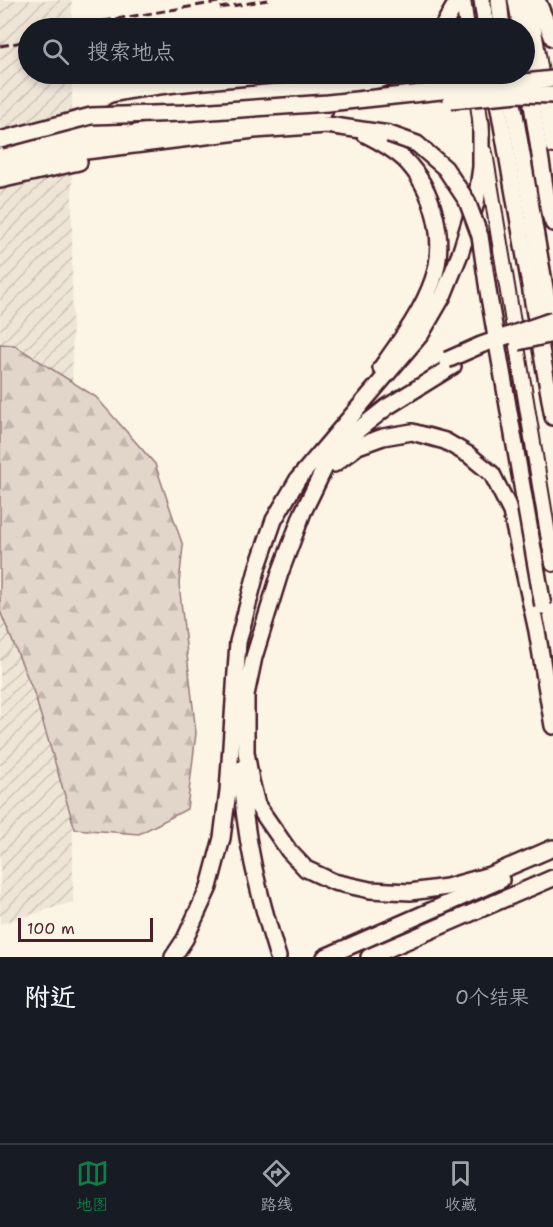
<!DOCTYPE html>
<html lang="zh">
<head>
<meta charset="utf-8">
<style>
	:root { --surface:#171b24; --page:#242831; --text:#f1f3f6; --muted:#9ea1a6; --line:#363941; --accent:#0b8043 }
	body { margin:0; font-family:"Shantell Sans","LXGW WenKai TC",sans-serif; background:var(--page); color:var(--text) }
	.scale { position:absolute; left:18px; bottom:15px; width:135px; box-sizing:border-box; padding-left:6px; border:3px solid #4a1f2b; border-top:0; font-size:16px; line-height:21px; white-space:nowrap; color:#4a1f2b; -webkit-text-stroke:4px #fcf5e5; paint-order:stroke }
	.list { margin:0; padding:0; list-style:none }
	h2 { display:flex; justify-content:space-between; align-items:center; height:78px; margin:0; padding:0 24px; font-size:26px }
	h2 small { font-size:20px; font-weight:400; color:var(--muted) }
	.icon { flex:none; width:33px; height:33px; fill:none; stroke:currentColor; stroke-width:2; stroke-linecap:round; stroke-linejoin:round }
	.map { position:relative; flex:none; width:553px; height:957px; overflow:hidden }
	.search { position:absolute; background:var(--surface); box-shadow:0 3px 9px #0003; left:18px; right:18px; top:18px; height:66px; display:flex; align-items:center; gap:15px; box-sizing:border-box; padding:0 21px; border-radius:33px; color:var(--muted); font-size:22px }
	.sheet { height:186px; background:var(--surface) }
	nav { display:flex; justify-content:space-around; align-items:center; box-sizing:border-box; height:84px; border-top:2px solid var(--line); background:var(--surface); font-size:16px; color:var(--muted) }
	nav a { display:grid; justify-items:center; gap:3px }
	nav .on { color:var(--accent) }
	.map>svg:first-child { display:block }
	.industrial { fill:url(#industrial-furrows) }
	.forest { fill:url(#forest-firs); stroke:#967a7a; stroke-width:1.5 }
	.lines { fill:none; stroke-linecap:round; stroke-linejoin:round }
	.major-casing { stroke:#4a1f2b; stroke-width:18 }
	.highway-casing { stroke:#4a1f2b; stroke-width:20 }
	.major { stroke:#fcf5e5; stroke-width:14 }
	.highway { stroke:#fcf5e5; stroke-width:15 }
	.rail { stroke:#4a1f2b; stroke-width:3; stroke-dasharray:9 4.5; stroke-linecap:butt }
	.highway-bridge-casing { stroke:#4a1f2b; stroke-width:20; stroke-linecap:butt }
	.highway-bridge { stroke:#fcf5e5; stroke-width:15 }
</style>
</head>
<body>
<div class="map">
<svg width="553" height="957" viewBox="0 0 553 957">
	<defs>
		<pattern id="industrial-furrows" width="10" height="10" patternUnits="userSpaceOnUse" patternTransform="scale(1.5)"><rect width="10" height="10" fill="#eee5d7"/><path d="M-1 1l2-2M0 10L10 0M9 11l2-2" fill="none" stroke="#cec4b9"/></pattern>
		<pattern id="forest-firs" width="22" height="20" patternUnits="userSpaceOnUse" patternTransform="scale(1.5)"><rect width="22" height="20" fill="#e2d5ca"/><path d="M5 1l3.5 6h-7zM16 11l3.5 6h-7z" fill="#c3b6ae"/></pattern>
	</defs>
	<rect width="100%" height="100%" fill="#fcf5e5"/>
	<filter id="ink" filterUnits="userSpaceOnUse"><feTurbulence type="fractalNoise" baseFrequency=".0167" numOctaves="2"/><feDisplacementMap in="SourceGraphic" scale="12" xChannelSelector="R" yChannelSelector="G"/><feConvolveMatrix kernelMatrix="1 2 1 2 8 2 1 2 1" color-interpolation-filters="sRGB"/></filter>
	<g filter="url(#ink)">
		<path class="industrial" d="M0,0H72V28H28V74H72L73,902L0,924Z"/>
		<path class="forest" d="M0,344L14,345L96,397L155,464L183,546L179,584L196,733L187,809L139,834L75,829L34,693L0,611Z"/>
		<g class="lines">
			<defs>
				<g id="major">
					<path d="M463,0L467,28"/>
					<path d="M529,0L553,146"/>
					<path d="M474,74L482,134"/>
					<path d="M485,153L553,564"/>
				</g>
				<g id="highway">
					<path d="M482,0L486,28"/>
					<path d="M499,0L502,28"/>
					<path d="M516,0L521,28"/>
					<path d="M537,0L553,38"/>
					<path d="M442,28L458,0"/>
					<path d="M524,54L549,212L553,223"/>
					<path d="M493,74L553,417"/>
					<path d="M508,74L553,334"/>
					<path d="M115,111C181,98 250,96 317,88C341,85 372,85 394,74"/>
					<path d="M365,134C379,141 393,149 404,159C434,189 447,240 433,280C422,312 400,341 381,368"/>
					<path d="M48,136L87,126L124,120"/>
					<path d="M52,149L73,143L173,127L325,110"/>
					<path d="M0,156L61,140"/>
					<path d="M0,168L86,151L254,130L327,125L389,134"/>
					<path d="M0,180L79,162"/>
					<path d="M453,366L387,407L344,441L327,463L303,512L280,573L254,657L246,695V752L251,781L257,805L289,851L306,869L334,882L370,890L410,892L447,887L490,875L553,848"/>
					<path d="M334,464L358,446L383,437L412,432L445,441L469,455L492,474L511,512L537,631L553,726"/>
					<path d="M241,769C243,834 259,896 278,957"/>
					<path d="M173,957L185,939L209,887L222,838L228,791L238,642L258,566L274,520L298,479L421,334L443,296L460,254L476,203L481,167V123"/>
					<path d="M325,957L501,880"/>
					<path d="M369,957L553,878"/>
				</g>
			</defs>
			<use href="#major" class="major-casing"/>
			<use href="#highway" class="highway-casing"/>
			<use href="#major" class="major"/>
			<use href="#highway" class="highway"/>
			<g class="rail">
				<path d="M220,8L268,0"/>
				<path d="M63,28L230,0"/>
				<path d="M0,46L28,41"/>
			</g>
			<defs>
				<g id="highway-bridge">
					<path d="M451,100L519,94L553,95"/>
					<path d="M389,134L417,144L445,168L467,201L480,236L489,297L543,606"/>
					<path d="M0,140L91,116L183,113L328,103L553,79"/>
					<path d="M518,342L553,334"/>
					<path d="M447,360L481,345L553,320"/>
				</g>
			</defs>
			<use href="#highway-bridge" class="highway-bridge-casing"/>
			<use href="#highway-bridge" class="highway-bridge"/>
		</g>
	</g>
</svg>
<div class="scale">100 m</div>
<div class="search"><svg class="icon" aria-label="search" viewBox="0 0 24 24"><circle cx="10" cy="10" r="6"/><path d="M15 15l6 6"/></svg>搜索地点</div>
</div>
<section class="sheet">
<h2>附近<small>0个结果</small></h2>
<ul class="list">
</ul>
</section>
<nav>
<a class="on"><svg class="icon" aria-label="map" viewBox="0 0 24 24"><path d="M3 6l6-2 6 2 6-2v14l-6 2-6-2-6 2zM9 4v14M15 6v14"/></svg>地图</a>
<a><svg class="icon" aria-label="directions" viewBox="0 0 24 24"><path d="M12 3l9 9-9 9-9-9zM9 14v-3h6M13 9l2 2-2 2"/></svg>路线</a>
<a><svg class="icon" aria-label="saved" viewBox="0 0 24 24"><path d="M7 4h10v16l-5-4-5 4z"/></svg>收藏</a>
</nav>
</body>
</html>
